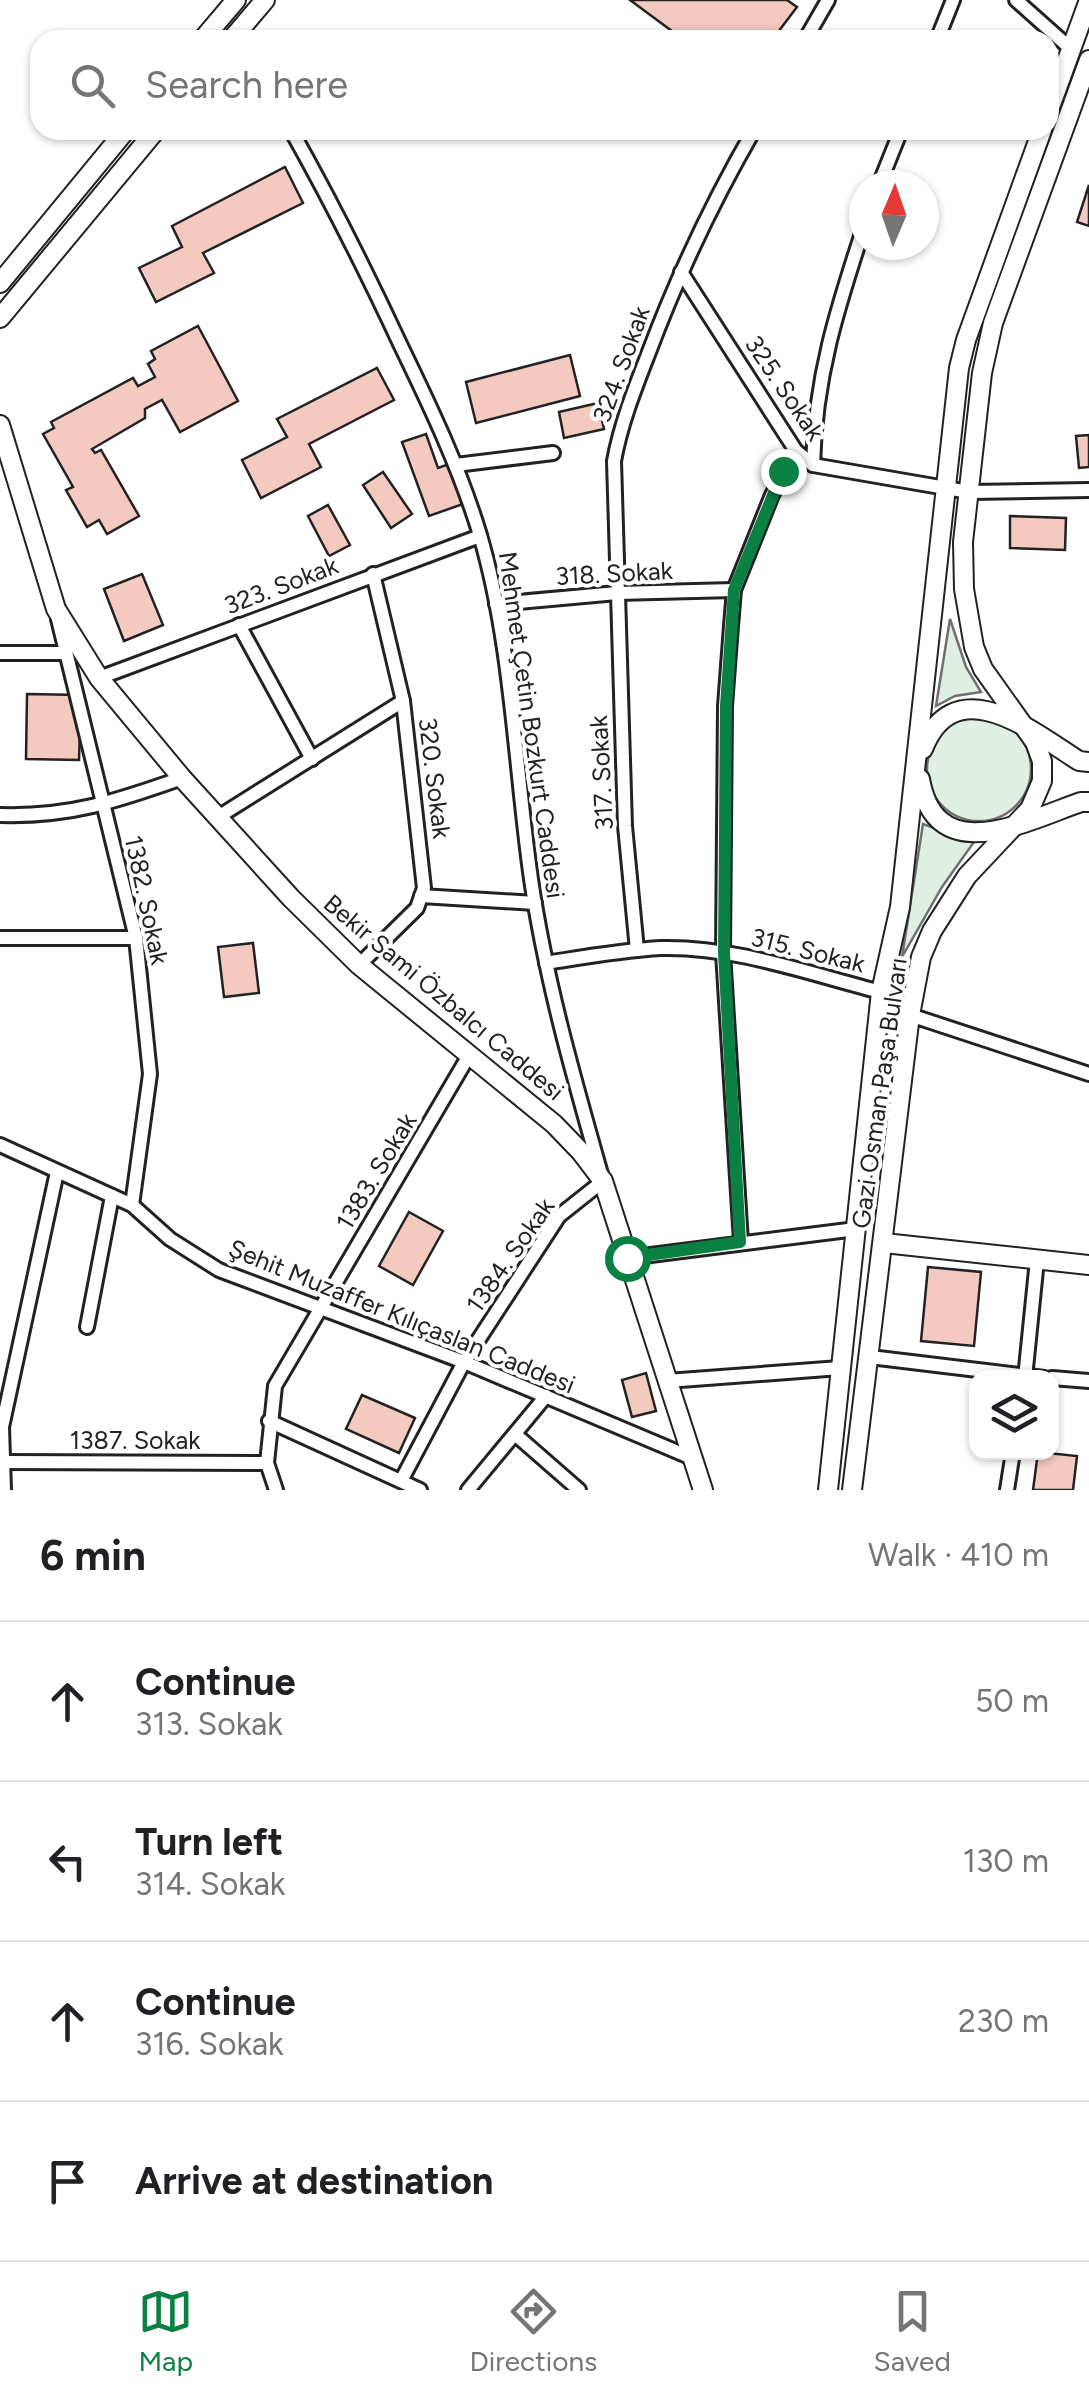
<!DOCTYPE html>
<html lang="en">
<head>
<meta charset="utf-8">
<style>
	:root { --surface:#fff; --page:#f2f2f2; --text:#202124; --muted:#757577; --line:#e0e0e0; --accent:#0b8043 }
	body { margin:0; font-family:Figtree,sans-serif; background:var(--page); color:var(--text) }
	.controls { position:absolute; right:30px; bottom:30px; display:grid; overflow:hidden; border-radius:20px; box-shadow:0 2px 8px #0004 }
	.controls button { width:90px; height:90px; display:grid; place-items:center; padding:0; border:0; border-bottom:2px solid var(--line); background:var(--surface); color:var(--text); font:50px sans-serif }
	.compass { position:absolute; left:849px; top:170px; width:90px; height:90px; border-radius:50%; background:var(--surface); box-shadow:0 2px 8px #0004; rotate:2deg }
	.stop { position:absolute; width:30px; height:30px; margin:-22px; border:8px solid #0b8043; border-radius:50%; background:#fff }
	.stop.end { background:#0b8043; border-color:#fff; box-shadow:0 2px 10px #0008 }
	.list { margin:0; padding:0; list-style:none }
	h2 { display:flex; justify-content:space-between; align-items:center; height:130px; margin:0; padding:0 40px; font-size:42px }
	h2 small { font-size:32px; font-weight:400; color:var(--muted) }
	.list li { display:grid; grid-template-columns:65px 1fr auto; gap:30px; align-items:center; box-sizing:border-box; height:160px; padding:0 40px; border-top:2px solid var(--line) }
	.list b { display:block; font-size:38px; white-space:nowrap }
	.list p { margin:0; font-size:32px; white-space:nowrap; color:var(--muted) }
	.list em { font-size:32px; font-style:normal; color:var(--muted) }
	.icon { flex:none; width:55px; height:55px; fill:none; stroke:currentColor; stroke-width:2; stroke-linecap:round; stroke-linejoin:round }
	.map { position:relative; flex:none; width:1089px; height:1490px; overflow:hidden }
	.search { position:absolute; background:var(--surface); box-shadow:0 2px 8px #0004; left:30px; right:30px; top:30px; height:110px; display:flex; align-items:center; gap:25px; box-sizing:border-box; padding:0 35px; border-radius:30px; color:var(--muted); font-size:38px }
	.sheet { height:770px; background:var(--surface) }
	nav { display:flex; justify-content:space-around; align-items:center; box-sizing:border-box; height:140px; border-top:2px solid var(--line); background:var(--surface); font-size:28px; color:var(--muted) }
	nav a { display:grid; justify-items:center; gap:5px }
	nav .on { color:var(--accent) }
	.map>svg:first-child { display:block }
	.green { fill:#e0efe3; stroke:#6f6f6f; stroke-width:2.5 }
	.building { fill:#f3c9c0; stroke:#222; stroke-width:2.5 }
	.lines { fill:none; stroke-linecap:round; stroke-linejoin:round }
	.minor-casing { stroke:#222; stroke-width:18 }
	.tertiary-casing { stroke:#222; stroke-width:22 }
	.secondary-casing { stroke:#222; stroke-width:22 }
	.minor { stroke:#fff; stroke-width:12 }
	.tertiary { stroke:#fff; stroke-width:18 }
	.secondary { stroke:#fff; stroke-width:18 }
	.route { stroke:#0b8043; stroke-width:12 }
	.labels { text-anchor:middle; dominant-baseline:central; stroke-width:8; stroke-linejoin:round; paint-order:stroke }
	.street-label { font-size:25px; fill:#222; stroke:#fff }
</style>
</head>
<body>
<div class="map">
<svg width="1089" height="1490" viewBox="0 0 1089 1490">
	<rect width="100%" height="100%" fill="#fff"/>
	<g class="green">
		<path d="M950,619L966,667L981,692L955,696L936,706Z"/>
		<circle cx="979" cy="769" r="52"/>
		<path d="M923,824L974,842L942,887L902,957Z"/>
	</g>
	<g class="building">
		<path d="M630,0H787L797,7L772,40H684Z"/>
		<path d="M285,167L303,203L203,253L214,273L156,302L139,268L182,247L172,226Z"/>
		<path d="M1089,185V226L1077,222Z"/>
		<path d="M198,326L238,401L180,432L162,400L145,409V418L92,449L95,453L101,450L139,516L107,534L99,520L87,527L66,490L73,487L43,434L54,428L51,422L133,378L138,386L155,377L148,364L155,359L151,351Z"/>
		<path d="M570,355L580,396L476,423L466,382Z"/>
		<path d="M377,368L394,400L309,444L321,467L261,498L242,460L287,437L277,419Z"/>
		<path d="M598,403L604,429L564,438L559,412Z"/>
		<path d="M426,434L438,468L449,464L463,504L429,516L402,442Z"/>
		<path d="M1089,435V467L1079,468L1076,436Z"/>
		<path d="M383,472L412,514L391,528L363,485Z"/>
		<path d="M328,505L350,545L329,556L308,516Z"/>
		<path d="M1010,516L1066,518L1065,550L1010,548Z"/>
		<path d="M142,574L163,625L124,641L104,589Z"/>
		<path d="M27,694L81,695L79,760L26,759Z"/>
		<path d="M253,943L259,993L224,997L218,947Z"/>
		<path d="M409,1212L443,1231L413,1285L379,1266Z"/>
		<path d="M928,1267L981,1272L974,1346L921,1341Z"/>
		<path d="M646,1373L656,1411L632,1417L622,1380Z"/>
		<path d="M362,1395L415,1418L399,1453L346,1429Z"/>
		<path d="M1038,1452L1077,1456L1073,1490H1033Z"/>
	</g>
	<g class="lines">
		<defs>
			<g id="minor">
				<path d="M1016,0L1071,49"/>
				<path d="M805,40L828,0"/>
				<path d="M937,40L953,0"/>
				<path d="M291,130C331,201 367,273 401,346C431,408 460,469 480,535C512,644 515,767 531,879C546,982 575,1082 603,1181L559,1216L464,1362L402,1479"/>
				<path d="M879,185L901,130"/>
				<path d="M681,272L796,451L813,465L969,492L1089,490"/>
				<path d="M456,465L553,453"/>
				<path d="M813,465C815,378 837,309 864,227"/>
				<path d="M496,604L617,593L734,590"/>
				<path d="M58,619L136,938L150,1074L132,1205"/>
				<path d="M239,625L312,759"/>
				<path d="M0,653H66"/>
				<path d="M99,678L480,536"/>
				<path d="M0,815C70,817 117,801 182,778"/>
				<path d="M218,817L403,701"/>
				<path d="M421,896L535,903"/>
				<path d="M0,938H136"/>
				<path d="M637,950L625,826L614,461C621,423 635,388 649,352C678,275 713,201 754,130"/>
				<path d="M546,963C584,957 623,950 661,948C735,946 810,974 881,992"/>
				<path d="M359,965L417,908L424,888L403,701L373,574"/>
				<path d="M910,1015L1089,1074"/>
				<path d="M0,1145L132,1205L170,1239L219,1270L464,1362L692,1458"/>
				<path d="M741,1242L723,953L725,706L731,626L734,590L772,495L796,451"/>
				<path d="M627,1258L856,1229"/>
				<path d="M87,1327L112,1196"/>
				<path d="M870,1357L1044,1378"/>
				<path d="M1025,1378L1037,1260"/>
				<path d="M1052,1378L1089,1381"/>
				<path d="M667,1381L840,1368"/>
				<path d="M269,1421L420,1490"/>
				<path d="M516,1435L579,1490"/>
				<path d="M3,1462L267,1463"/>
				<path d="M4,1490L2,1427L57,1172"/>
				<path d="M276,1490L267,1463L275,1386L468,1057"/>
				<path d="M468,1490L546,1396"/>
				<path d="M1007,1490L1013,1452"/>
			</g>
			<g id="tertiary">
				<path d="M0,425L56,609L99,678L182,778L291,898L359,965L554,1124L581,1152L603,1181L703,1490"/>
				<path d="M884,1243L1089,1265"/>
			</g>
			<g id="secondary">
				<path d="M202,40L236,0"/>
				<path d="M231,40L265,0"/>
				<path d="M1049,110L1089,0"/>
				<path d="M0,283L126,130"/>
				<path d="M0,318L156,130"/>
				<path d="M923,749C955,667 1035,733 1079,761L1089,762"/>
				<path d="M920,779C936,870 1026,821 1081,802H1089"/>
				<path d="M828,1490L881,992L900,907L959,368L966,340L1042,130"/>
				<path d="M852,1490L910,1015L921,957L932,931L967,876L1030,809L1042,781V761L1035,742L983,669L974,647L964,589L963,542L982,373L993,323L1089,60"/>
			</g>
		</defs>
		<use href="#minor" class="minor-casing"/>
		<use href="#tertiary" class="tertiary-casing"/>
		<use href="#secondary" class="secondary-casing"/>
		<use href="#minor" class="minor"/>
		<use href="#tertiary" class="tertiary"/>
		<use href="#secondary" class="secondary"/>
	</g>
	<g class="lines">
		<path class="route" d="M627,1258L740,1242L724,953L726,706L734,590L783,471"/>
	</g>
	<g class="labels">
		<g class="street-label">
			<text transform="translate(621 364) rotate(-70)">324. Sokak</text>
			<text transform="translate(785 388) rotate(56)">325. Sokak</text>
			<text transform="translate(614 573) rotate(-3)">318. Sokak</text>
			<text transform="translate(281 585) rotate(-21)">323. Sokak</text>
			<text transform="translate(532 725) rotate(82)">Mehmet Çetin Bozkurt Caddesi</text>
			<text transform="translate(601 773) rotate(-93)">317. Sokak</text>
			<text transform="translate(435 778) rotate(83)">320. Sokak</text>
			<text transform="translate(147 900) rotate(78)">1382. Sokak</text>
			<text transform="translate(808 950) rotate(14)">315. Sokak</text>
			<text transform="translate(444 997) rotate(40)">Bekir Sami Özbalcı Caddesi</text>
			<text transform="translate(879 1093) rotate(-82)">Gazi Osman Paşa Bulvarı</text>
			<text transform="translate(376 1171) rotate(-59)">1383. Sokak</text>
			<text transform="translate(510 1255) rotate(-55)">1384. Sokak</text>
			<text transform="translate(402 1316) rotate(22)">Şehit Muzaffer Kılıçaslan Caddesi</text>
			<text x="135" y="1440">1387. Sokak</text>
		</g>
	</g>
</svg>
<div class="controls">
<button><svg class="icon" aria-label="layers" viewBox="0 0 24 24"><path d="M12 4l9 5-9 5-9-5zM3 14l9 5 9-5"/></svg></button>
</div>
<svg class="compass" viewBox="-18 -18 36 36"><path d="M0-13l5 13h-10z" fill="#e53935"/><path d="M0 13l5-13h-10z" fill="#757577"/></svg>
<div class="stop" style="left:627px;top:1258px"></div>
<div class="stop end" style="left:783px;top:471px"></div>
<div class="search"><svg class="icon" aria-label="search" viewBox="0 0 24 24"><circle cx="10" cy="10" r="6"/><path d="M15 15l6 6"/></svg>Search here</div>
</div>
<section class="sheet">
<h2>6 min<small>Walk · 410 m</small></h2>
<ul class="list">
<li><svg class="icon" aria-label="ahead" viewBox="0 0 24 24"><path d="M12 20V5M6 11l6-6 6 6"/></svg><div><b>Continue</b><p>313. Sokak</p></div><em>50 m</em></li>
<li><svg class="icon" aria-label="left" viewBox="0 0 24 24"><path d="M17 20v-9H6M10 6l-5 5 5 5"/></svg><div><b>Turn left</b><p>314. Sokak</p></div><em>130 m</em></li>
<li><svg class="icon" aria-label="ahead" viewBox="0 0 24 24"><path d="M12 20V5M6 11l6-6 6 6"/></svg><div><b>Continue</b><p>316. Sokak</p></div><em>230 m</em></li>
<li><svg class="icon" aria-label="arrive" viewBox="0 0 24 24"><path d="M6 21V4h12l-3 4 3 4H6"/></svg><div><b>Arrive at destination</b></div></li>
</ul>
</section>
<nav>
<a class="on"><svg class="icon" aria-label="map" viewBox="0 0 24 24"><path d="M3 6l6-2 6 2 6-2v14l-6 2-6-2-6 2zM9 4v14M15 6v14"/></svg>Map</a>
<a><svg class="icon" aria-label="directions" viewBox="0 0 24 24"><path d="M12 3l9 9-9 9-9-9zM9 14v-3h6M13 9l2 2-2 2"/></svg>Directions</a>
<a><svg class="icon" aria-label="saved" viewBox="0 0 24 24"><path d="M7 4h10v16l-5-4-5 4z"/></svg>Saved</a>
</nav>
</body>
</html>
